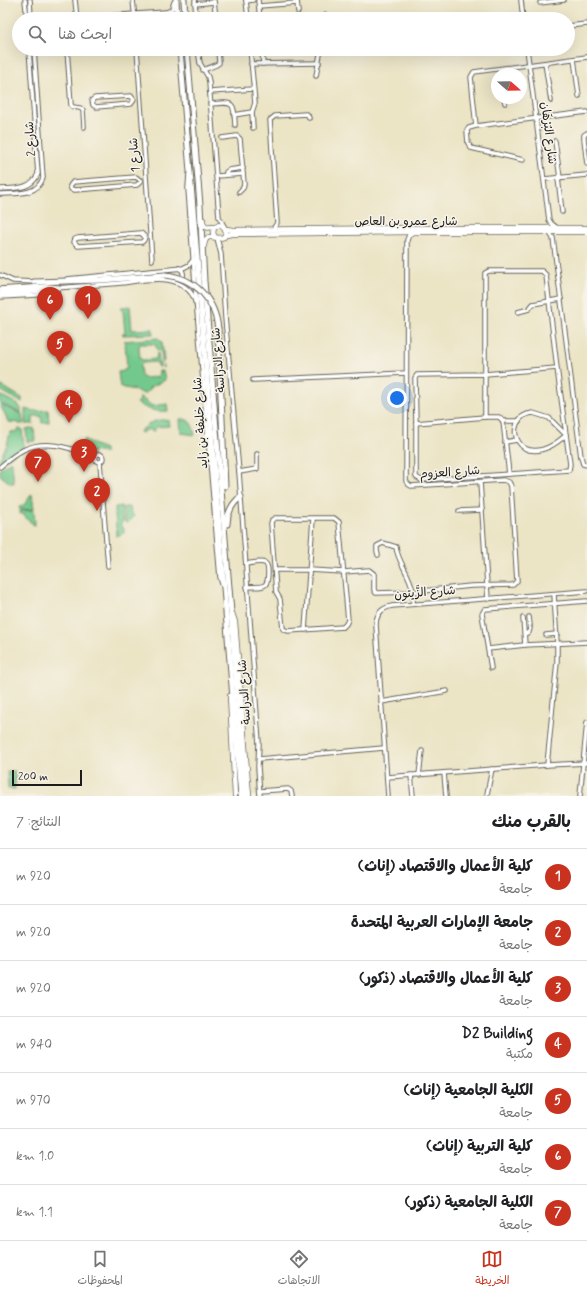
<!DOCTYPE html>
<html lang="ar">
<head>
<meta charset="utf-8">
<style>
	:root { --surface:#fff; --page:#f6f6f6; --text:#202124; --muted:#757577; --line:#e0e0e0; --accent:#c8321e }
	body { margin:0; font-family:Mynerve,"Playpen Sans Arabic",sans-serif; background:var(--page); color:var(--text); direction:rtl }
	.compass { position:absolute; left:491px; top:68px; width:36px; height:36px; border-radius:50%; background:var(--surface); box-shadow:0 4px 16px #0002; rotate:110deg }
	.scale { position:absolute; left:12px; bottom:10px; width:70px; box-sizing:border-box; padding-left:4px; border:2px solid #1c1c1c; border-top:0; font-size:11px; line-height:14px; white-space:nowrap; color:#1c1c1c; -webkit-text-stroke:3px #f7f3e8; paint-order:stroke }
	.you { position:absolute; left:397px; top:398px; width:14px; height:14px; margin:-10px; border:3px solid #fff; border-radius:50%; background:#1a73e8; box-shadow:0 0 0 6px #1a73e833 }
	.badge { display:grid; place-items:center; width:26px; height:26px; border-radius:50%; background:var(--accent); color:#fff; font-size:13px; font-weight:700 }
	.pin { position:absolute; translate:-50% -33px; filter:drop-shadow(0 1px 2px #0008) }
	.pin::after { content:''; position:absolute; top:21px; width:14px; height:12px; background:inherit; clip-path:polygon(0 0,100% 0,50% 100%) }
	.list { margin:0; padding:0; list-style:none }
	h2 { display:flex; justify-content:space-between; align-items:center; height:52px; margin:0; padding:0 16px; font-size:17px }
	h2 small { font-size:13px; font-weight:400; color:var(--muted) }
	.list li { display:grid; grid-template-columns:26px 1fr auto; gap:12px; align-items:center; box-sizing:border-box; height:56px; padding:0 16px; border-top:1px solid var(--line) }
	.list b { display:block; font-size:15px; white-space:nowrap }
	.list p { margin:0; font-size:13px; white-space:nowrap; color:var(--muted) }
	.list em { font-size:13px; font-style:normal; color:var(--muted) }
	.icon { flex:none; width:22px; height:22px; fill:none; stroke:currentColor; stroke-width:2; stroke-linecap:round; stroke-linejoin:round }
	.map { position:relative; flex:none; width:587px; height:796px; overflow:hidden; direction:ltr }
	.search { position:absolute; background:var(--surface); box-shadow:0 4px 16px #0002; left:12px; right:12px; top:12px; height:44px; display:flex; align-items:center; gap:10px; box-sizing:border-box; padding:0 14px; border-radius:22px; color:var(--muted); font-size:15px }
	.sheet { height:444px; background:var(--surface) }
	nav { display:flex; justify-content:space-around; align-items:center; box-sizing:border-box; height:56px; border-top:1px solid var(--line); background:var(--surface); font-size:11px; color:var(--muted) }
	nav a { display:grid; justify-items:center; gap:2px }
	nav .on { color:var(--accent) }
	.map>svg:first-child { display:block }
	.green { fill:#73c98d; stroke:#487254 }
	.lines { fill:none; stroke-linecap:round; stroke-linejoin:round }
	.minor-casing { stroke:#646257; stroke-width:5.5 }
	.major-casing { stroke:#646257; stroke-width:6 }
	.highway-casing { stroke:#646257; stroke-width:7 }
	.minor { stroke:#fff; stroke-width:3.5 }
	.major { stroke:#fff; stroke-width:4.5 }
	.highway { stroke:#fff; stroke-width:5 }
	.highway-bridge-casing { stroke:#646257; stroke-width:7; stroke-linecap:butt }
	.highway-bridge { stroke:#fff; stroke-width:5 }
	.labels { text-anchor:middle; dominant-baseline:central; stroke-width:3; stroke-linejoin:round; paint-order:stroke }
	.street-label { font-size:12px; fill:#1c1c1c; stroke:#f7f3e8 }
</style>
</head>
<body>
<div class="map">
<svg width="587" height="796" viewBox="0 0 587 796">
	<rect width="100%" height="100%" fill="#f7f3e8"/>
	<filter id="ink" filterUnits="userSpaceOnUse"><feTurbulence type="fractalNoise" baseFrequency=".025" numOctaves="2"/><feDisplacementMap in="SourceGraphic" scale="8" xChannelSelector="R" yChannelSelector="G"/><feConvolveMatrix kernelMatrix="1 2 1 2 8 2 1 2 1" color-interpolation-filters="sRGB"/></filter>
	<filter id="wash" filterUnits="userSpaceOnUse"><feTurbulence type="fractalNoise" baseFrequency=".012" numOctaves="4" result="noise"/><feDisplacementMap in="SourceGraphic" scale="16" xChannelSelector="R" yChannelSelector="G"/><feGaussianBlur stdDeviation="0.9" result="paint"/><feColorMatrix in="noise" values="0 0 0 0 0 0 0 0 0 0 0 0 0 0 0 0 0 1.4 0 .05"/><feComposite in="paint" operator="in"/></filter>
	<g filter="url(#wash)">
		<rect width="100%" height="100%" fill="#ebe4c5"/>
		<g class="green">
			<path d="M130,306L132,330L153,329V334L123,335L122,334H125L123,310H121V307Z"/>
			<path d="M158,338L162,342L164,361L162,362L163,368L161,351L157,350L155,344H140L139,347L140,359L143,360L156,359L157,353H158L160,367H159L156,362L142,363L140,365L141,376L144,378L158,377L159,371H163L165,380L149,388L150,390L146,392V393L144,394L135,390L120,387L118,372L124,371L125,368H127L125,342L124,341Z"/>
			<path d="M0,385L22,398V402L19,401L0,390Z"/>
			<path d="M0,395L19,405V407L21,408V413L2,404L3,406L22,414L23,424H19V423L8,422L5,414L0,406Z"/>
			<path d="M140,397L152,406L167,404L168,411C154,412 149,410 137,403L140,400Z"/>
			<path d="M25,409L34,411L48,410L49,422L42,423L41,416H33V424H25Z"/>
			<path d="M180,419C191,418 193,426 195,435L181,433Z"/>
			<path d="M160,420H168L169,426L156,427L153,432L149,429L141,433L140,431L152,422Z"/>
			<path d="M34,428L35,441L27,442L26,429Z"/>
			<path d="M18,429H22L24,447L0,464V458L7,445L10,432L18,431Z"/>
			<path d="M85,439L95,445L105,449V453L92,451V454L77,450Z"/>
			<path d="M9,462H11L12,464L14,483H10L0,475V469Z"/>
			<path d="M32,494L34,509L20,510L19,507L23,506Z"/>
			<path d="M122,506L123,521L120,525L124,529V533L116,536V530L117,529L116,528L115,513L116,512L115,511V507Z"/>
			<path d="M124,507H130L131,513L134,516L133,518L128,523L125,522Z"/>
			<path d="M34,510L35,525H34L24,516V514H20V511Z"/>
			<path d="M7,771H15V789H8Z"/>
		</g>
	</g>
	<g filter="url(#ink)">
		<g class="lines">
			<defs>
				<g id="minor">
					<path d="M25,0L27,19"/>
					<path d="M30,0L31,19"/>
					<path d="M75,0L77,19"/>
					<path d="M133,0L135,19"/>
					<path d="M195,0L196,19"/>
					<path d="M246,0L248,19"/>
					<path d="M258,0L260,19"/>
					<path d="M297,0L298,12"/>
					<path d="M521,0L523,19"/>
					<path d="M214,1L216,19"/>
					<path d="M246,1L253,0"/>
					<path d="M540,3L564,0"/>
					<path d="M195,4L214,2"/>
					<path d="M259,6L297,3"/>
					<path d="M167,12L172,9L174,2"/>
					<path d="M77,18L166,12L172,14L176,19"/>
					<path d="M325,19L326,15"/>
					<path d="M568,26L587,24"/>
					<path d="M67,49L71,105L73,107L80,108L83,110L84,127"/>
					<path d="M89,49L91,50L104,49"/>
					<path d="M137,49L152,260"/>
					<path d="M198,49L200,63L208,77L209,82L219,217L224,226"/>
					<path d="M250,49L255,103L252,112L253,128"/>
					<path d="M262,49L263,64"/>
					<path d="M527,49L549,220L551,223L556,227"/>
					<path d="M574,59L579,96"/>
					<path d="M545,63L551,101"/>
					<path d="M251,64L319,63"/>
					<path d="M203,70L216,65L219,63L218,49"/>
					<path d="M316,76L321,49"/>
					<path d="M210,92L253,89"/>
					<path d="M131,96L134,100L131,104L96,107L93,105L92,100L95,98Z"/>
					<path d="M504,98L505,103"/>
					<path d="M210,104C234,102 234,101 235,125"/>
					<path d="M234,115L252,112"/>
					<path d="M476,126L471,77L474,72L587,57"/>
					<path d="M587,133L584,135V139L587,164"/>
					<path d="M222,138L237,136L240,139L244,184L243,188L239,192"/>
					<path d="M555,141L560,178"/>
					<path d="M523,160L471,148L468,143L467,130L469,128L476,126L587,112"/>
					<path d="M189,174L188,188L197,311L220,577L222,584"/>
					<path d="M226,175V172L229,170L243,168"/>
					<path d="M217,176L243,174"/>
					<path d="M136,177L141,181L137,185L75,190L71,189L70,186L73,182Z"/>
					<path d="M558,178L562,212"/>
					<path d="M544,179L587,175"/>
					<path d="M0,189C14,188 31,190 38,174L29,49"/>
					<path d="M0,194C16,193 37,196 43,178L34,49"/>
					<path d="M273,229L277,223L270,120L275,116L306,114L308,115L309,118"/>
					<path d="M549,232L553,238L581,457L583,464L587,465"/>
					<path d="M141,233L145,237L144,240L142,242L78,246L74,242L75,239L78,238Z"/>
					<path d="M217,238L221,254L225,317L239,472L259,743L258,767L260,796"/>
					<path d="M179,268C184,271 185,276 180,280"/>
					<path d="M0,275L13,281L35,282"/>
					<path d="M67,279L183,268L189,265L193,260"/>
					<path d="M0,289L46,286L59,287"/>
					<path d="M0,292C37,289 73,287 110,284C129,283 150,277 168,280C180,282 193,290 195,302"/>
					<path d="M0,295L43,291"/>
					<path d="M0,297L37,295L58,290"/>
					<path d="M518,312L529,309L533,304L561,299"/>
					<path d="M253,380L406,373"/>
					<path d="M533,413L549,418L566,435C517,479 499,416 533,413Z"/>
					<path d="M485,417V273L489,271H542L546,275L557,368L570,464L569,470L421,480L416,477V423L415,378L417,375L485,374L557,368"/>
					<path d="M503,421H519"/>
					<path d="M416,423L485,417H499L503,421L509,474"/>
					<path d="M505,442L517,440"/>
					<circle cx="99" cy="458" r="4"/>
					<path d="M100,462L108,566"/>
					<path d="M0,467C7,461 15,454 23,450C47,438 72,449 96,457"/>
					<path d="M239,472L257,469V454"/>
					<path d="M480,482L488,599"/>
					<path d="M459,511L482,510"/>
					<path d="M275,518H334L339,522L348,620L346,624L343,627L288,631L283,629L280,599L276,592L271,523L272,520Z"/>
					<path d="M378,555L377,551V546L383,543L396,547C398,563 411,575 413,592L471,586L513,585L517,581L511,486L509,482L503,480L411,486L408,484L406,481L407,240L409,235L412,233"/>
					<path d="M246,564C251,563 261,561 265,563C268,565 268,569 268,572C268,590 263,586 247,587"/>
					<path d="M275,570H309L344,572L369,570L374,574V590L376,593L413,592V604"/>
					<path d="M529,617L530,625"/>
					<path d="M523,618L525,645"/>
					<path d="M305,630L313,519"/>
					<path d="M525,634L529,632L530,628"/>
					<path d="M546,635L557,634"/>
					<path d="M488,649L525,645L587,642"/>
					<path d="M491,668L482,614L485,609L587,601"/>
					<path d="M381,702L447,691"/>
					<path d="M259,759L384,748"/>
					<path d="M547,765L557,662V643L554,594"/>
					<path d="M444,773L446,796"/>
					<path d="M411,775L413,796"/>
					<path d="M419,775L422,751"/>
					<path d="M387,777L547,765L587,763"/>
					<path d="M260,791L288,789L291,791L292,796"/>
					<path d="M487,794L492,769"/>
					<path d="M388,796L376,625C376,614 382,608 392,606L587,591"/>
					<path d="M580,796L587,722"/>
				</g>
				<g id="major">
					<path d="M203,220C203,229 208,228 215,227"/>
					<path d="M226,229L233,230L418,228H587"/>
					<path d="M226,235L232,234L417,232H587"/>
					<path d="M204,246C206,230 216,241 224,237L226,232L224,227L219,225L214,228L213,233L215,237"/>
					<path d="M232,613L235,622L249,796"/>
					<path d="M230,696L235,796"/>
				</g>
				<g id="highway">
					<path d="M176,0L177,19"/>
					<path d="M184,0L185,19"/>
					<path d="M180,49L241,796"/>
					<path d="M187,49L200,205L204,281L231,612L245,796"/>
					<path d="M34,282L101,280L165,275"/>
					<path d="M218,329L225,486"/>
					<path d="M227,524C227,514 232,503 241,497"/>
				</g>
			</defs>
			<use href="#minor" class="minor-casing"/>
			<use href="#major" class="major-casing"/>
			<use href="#highway" class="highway-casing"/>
			<use href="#minor" class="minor"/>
			<use href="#major" class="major"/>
			<use href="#highway" class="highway"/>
			<defs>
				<path id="highway-bridge" d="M165,275C195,278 215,299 218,329"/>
			</defs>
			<use href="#highway-bridge" class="highway-bridge-casing"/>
			<use href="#highway-bridge" class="highway-bridge"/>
		</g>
	</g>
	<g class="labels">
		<g class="street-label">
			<text transform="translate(548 133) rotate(83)">شارع البُرْهَان</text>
			<text transform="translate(31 139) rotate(-94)">شارع 2</text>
			<text transform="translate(135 155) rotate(-94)">شارع 1</text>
			<text x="406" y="222">شارع عمرو بن العاص</text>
			<text transform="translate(219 360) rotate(-95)">شارع الدراسة</text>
			<text transform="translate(201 423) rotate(-94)">شارع خليفة بن زايد</text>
			<text transform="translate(450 473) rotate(-4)">شارع العزوم</text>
			<text transform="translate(425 593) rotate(-4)">شارع الزَّيتون</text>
			<text transform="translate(245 692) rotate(-94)">شارع الدراسة</text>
		</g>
	</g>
</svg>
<svg class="compass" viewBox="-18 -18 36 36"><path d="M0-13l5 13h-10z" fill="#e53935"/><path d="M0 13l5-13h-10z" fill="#757577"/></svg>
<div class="scale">200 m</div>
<div class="you"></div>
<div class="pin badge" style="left:88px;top:319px">1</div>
<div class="pin badge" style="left:97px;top:511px">2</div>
<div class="pin badge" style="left:84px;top:472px">3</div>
<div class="pin badge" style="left:69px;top:423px">4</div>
<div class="pin badge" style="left:60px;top:364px">5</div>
<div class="pin badge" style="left:50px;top:320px">6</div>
<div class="pin badge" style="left:38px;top:482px">7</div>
<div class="search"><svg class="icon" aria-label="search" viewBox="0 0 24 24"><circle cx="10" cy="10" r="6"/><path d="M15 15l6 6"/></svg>ابحث هنا</div>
</div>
<section class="sheet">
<h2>بالقرب منك<small>النتائج: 7</small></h2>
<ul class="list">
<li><span class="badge">1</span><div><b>كلية الأعمال والاقتصاد (إناث)</b><p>جامعة</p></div><em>920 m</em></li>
<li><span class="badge">2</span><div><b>جامعة الإمارات العربية المتحدة</b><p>جامعة</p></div><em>920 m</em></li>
<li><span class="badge">3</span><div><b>كلية الأعمال والاقتصاد (ذكور)</b><p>جامعة</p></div><em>920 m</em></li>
<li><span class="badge">4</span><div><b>D2 Building</b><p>مكتبة</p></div><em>940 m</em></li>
<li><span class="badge">5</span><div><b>الكلية الجامعية (إناث)</b><p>جامعة</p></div><em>970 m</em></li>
<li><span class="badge">6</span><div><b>كلية التربية (إناث)</b><p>جامعة</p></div><em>1.0 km</em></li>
<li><span class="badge">7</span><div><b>الكلية الجامعية (ذكور)</b><p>جامعة</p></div><em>1.1 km</em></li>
</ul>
</section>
<nav>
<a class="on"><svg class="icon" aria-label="map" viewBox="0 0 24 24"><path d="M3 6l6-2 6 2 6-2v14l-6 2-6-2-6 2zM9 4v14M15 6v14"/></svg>الخريطة</a>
<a><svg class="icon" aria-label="directions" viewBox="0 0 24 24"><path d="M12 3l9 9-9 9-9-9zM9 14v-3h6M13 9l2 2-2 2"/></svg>الاتجاهات</a>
<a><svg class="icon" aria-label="saved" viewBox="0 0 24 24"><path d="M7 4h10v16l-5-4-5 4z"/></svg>المحفوظات</a>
</nav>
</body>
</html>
